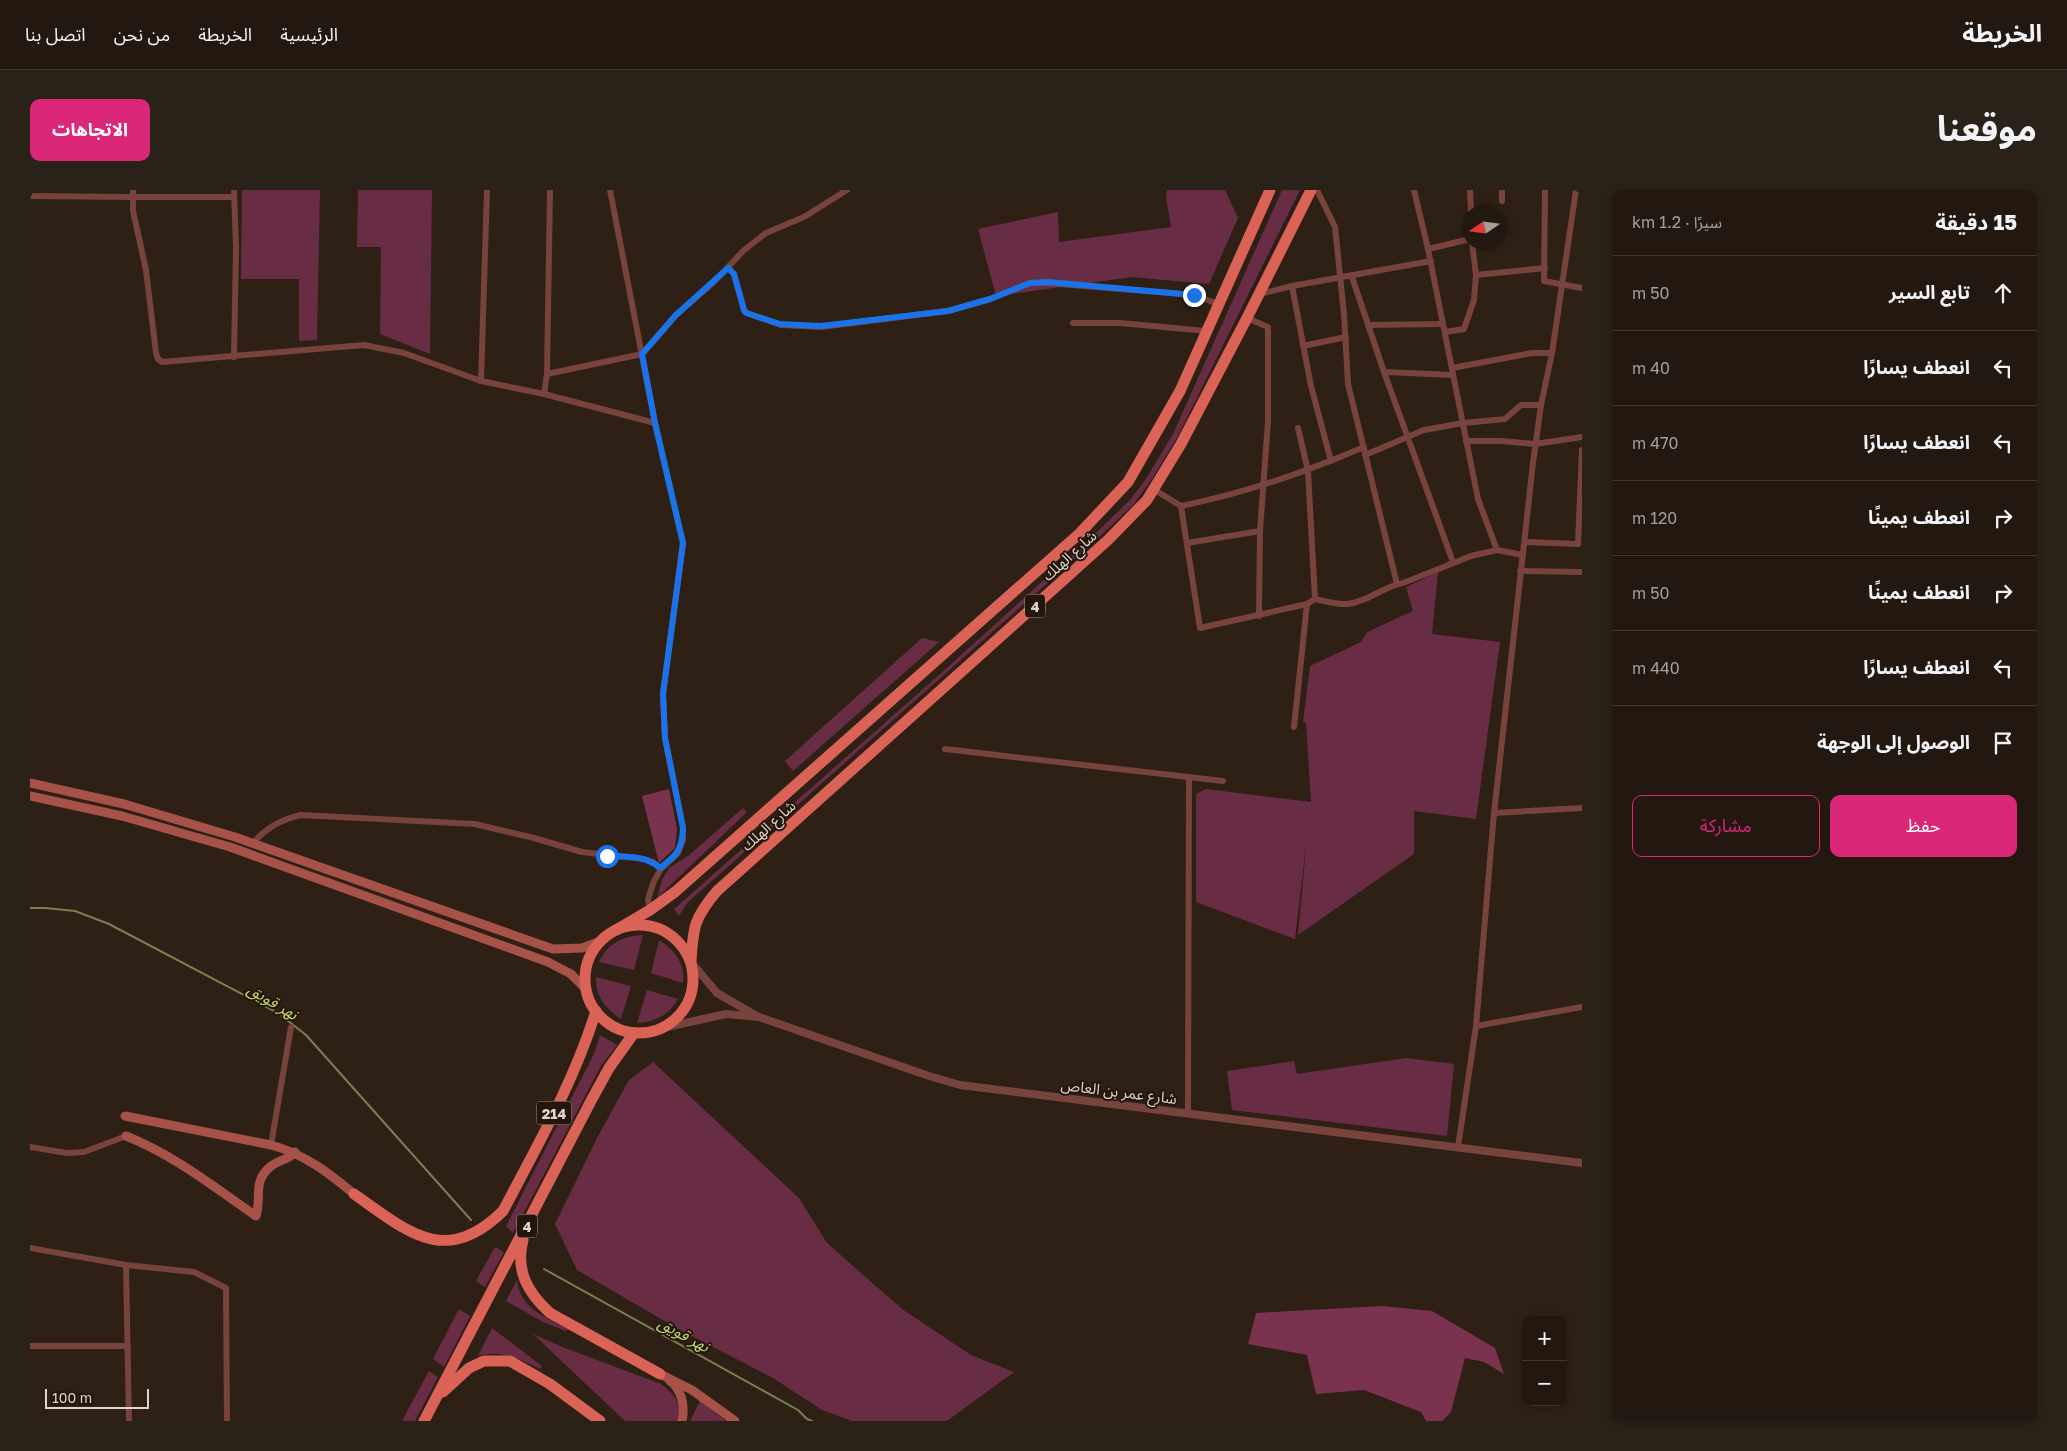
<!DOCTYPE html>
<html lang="ar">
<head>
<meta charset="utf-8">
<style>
	:root { --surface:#22180f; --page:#2a2118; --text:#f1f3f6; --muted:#a2a09e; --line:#3f372f; --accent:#db2777 }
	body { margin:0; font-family:"Golos Text","Noto Sans Arabic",sans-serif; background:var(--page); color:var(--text); direction:rtl }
	.controls { position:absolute; right:15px; bottom:15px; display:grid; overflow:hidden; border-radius:10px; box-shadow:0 2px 8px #0003 }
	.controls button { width:45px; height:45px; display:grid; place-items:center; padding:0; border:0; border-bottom:1px solid var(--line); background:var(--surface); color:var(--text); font:25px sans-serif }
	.compass { position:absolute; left:1432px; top:15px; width:45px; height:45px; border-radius:50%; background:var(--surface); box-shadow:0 2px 8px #0003; rotate:257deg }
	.scale { position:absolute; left:15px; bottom:12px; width:104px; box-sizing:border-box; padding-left:5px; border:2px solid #dfd5ce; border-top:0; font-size:14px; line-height:18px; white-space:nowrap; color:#dfd5ce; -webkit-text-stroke:4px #24160b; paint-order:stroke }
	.stop { position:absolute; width:15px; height:15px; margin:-11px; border:4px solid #1a73e8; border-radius:50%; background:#fff }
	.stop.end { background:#1a73e8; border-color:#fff; box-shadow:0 1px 5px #0008 }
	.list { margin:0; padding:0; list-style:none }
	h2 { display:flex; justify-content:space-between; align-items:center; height:65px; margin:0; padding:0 20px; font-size:21px }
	h2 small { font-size:16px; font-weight:400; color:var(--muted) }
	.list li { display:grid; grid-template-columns:32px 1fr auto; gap:15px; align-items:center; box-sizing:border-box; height:75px; padding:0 20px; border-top:1px solid var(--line) }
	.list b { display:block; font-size:19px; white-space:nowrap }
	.list em { font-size:16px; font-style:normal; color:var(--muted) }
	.actions { display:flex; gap:10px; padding:15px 20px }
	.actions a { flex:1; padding:11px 0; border:1px solid var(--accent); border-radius:10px; text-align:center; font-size:18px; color:var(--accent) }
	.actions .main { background:var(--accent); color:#fff }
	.icon { flex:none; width:28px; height:28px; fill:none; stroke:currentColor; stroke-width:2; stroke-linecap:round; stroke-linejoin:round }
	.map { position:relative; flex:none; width:1552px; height:1231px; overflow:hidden; direction:ltr; border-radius:10px }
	header { display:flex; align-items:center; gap:30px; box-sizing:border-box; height:70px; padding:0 25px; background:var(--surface); border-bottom:1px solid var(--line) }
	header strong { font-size:24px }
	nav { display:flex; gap:28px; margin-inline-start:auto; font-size:18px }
	.intro { display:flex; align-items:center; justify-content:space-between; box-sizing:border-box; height:120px; padding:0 30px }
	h1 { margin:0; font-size:35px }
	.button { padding:12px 22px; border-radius:10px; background:var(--accent); color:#fff; font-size:18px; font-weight:700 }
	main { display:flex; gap:30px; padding:0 30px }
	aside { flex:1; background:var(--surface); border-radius:10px; box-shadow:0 2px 8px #0003 }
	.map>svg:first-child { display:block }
	.green { fill:#682d44 }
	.forest { fill:#7b324f }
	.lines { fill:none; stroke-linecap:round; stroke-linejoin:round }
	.stream { stroke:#7a7e51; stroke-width:2 }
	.minor { stroke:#78433c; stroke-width:6 }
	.tertiary { stroke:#78433c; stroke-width:8 }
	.secondary { stroke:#a65249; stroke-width:9 }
	.trunk { stroke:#da6256; stroke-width:11 }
	.route { stroke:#1a73e8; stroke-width:6 }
	.labels { text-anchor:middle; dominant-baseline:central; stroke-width:4; stroke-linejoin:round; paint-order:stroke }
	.shield { fill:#24160b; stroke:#a79c94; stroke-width:1 }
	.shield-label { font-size:14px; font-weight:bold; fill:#dfd5ce }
	.street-label { font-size:15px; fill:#dfd5ce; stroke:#24160b }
	.water-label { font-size:16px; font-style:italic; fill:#c1d568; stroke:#24160b }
</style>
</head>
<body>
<header>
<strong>الخريطة</strong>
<nav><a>الرئيسية</a><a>الخريطة</a><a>من نحن</a><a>اتصل بنا</a></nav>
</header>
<div class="intro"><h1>موقعنا</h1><a class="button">الاتجاهات</a></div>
<main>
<aside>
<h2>15 دقيقة<small>سيرًا · 1.2 km</small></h2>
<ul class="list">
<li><svg class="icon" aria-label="ahead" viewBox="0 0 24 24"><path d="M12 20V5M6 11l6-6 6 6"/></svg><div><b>تابع السير</b></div><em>50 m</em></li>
<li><svg class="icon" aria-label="left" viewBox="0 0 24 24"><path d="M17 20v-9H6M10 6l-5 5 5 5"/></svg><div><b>انعطف يسارًا</b></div><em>40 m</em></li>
<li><svg class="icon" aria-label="left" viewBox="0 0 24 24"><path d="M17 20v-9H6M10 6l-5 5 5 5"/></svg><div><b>انعطف يسارًا</b></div><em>470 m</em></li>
<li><svg class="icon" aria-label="right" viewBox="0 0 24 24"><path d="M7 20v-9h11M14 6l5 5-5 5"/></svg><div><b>انعطف يمينًا</b></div><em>120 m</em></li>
<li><svg class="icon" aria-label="right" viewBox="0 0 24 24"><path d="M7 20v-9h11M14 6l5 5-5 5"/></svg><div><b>انعطف يمينًا</b></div><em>50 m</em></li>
<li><svg class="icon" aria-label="left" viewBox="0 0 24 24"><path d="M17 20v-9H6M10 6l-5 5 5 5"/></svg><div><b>انعطف يسارًا</b></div><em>440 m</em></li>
<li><svg class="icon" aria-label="arrive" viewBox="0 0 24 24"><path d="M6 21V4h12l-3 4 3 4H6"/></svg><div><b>الوصول إلى الوجهة</b></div></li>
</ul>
<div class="actions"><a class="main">حفظ</a><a>مشاركة</a></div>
</aside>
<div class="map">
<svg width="1552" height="1231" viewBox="0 0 1552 1231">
	<rect width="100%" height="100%" fill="#2e2014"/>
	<g class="green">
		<path d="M212,0H290L287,150L269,151V89H211Z"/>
		<path d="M328,0H402L400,164L350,144L351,57H327Z"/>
		<path d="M1137,0H1195L1208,28L1179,94L1102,87L966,106L948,39L1028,22L1029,52L1141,37L1136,7Z"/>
		<path d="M1252,0H1270L1148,246L1120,292L1103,315L1067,349L657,713L649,726L644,719L909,485L1066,343L1100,310L1116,289L1143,244Z"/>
		<path d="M1408,382L1402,444L1470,452L1446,629L1384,621V664L1268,745L1277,647L1265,749L1166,712V604L1176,599L1281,612L1276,533L1273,532L1280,476L1331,452L1337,442L1383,421L1376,397Z"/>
		<path d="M892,448L909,452L763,581L755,571Z"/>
		<path d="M713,618L717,622L627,708L632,690L639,678L658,666Z"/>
		<path d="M613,745L604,780L569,772C577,753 594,746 613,745Z"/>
		<path d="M629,750C644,759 656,775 653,793L621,783Z"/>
		<path d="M566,787L601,796L591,829C576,819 565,806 566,787Z"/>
		<path d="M617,800L648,809C639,825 625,832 607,833Z"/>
		<path d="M570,845L587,855L571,876L483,1043L476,1036L564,864Z"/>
		<path d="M1376,868L1424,874L1417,946L1202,920L1197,881L1264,871L1267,884Z"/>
		<path d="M623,872L769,1008L797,1053L872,1119L941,1165L984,1182L917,1231H822L792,1220L743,1188L650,1140L547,1080L525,1034L568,946L599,890Z"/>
		<path d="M465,1057L474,1062L455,1097L446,1091Z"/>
		<path d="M487,1090C490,1119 516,1127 539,1140L536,1141L515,1133L476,1111Z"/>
		<path d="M429,1119L440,1126L414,1177L403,1169Z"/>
		<path d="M462,1138L512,1176L510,1179C488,1169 473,1159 448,1166Z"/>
		<path d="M503,1144L535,1158L631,1194C646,1206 650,1211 648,1231H595Z"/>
		<path d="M399,1181L408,1187L385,1231H372Z"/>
		<path d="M670,1211L696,1231H660Z"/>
	</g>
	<g class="forest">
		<path d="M639,599L647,639L645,658L629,673L612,606Z"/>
		<path d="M1352,1116L1402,1121L1465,1158L1474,1184L1454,1172L1435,1168L1421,1222L1412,1231H1396L1391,1222L1334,1200L1286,1204L1277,1165L1218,1154L1226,1123Z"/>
	</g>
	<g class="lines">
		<g class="stream">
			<path d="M0,718H15L45,721L79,734L248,823L276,845L441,1030"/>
			<path d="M514,1079L768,1220L777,1229L782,1231"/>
		</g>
		<g class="minor">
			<path d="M103,0V7H204"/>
			<path d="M204,0L206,57L204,167"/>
			<path d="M580,0L625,233L653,353L633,504L635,548L653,638V650L648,663L631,679L624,691L618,709L620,720"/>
			<path d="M1287,0L1305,37L1314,124L1318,194L1367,394"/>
			<path d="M1384,0L1398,59L1448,309L1467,360"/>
			<path d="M1440,0L1441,22"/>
			<path d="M1472,0V11"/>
			<path d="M1515,0L1514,91L1552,98"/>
			<path d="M0,6L103,7V21L116,80L126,163L128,169L132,172L334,155L374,163L451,191L514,204L625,233"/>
			<path d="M1398,59L1440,49"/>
			<path d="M698,78L704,84L714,120L717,123L751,135L791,137L918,121L960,109L1000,93H1017L1164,105L1188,114"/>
			<path d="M1446,85L1515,78"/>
			<path d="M1322,87L1354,182L1423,372"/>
			<path d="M1262,96L1401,71"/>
			<path d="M1230,104L1262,96L1281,196L1301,271"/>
			<path d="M1217,128L1238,137V231L1230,341L1229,426"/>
			<path d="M1043,133H1090L1176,141"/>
			<path d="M1338,135L1413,134"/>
			<path d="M1415,142L1434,139L1444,110L1446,85L1442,52"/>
			<path d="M1273,156L1316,147"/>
			<path d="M1422,178L1502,163H1522"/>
			<path d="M1354,182L1423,185"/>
			<path d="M517,184L612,164L646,125L684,92L713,61L736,43L774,27L817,0"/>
			<path d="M451,191L457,0"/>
			<path d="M514,204L517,184L520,0"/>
			<path d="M1268,238L1278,281L1285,409"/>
			<path d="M1436,251H1471L1505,254L1552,247"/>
			<path d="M1335,265L1394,240L1433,233L1475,229L1491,215H1511"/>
			<path d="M1123,299L1151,316L1170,438L1277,414L1285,409C1295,411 1307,415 1317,414C1338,412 1354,396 1373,393L1441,366L1467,360L1493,365"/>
			<path d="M1151,316C1215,303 1274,283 1334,257"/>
			<path d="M1495,352L1548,354L1552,260"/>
			<path d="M1157,353L1230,341"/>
			<path d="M1490,381L1552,382"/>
			<path d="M1264,537L1277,414"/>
			<path d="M915,559L1193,591"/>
			<path d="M1464,623L1552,618"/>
			<path d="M223,653C235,639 252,629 271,625L445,634L504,648L552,662L614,669L623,672L631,679"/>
			<path d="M1446,836L1552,817"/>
			<path d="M1158,923L1159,587"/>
			<path d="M241,955L261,837"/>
			<path d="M0,957L37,963L54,962L96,946"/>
			<path d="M1428,957L1446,836L1464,623L1503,273L1511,215L1522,163L1546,0"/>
			<path d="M0,1058L96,1075L164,1082L196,1098L197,1231"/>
			<path d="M96,1075L99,1231"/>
			<path d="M0,1156H98"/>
		</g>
		<g class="tertiary">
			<path d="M661,772L687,803L725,825"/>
			<path d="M632,838L696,824L729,827L899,886L930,895L1552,973"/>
		</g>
		<g class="secondary">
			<path d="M0,593L94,614L205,647L523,759L552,758L571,751"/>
			<path d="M0,606L92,626L200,657L518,772L541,784L556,799"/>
			<path d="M95,926L241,955C274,964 298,982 324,1004"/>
			<path d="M96,946C144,965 184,997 226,1026C232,1008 222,992 240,977C248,970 259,970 265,962"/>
			<path d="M630,1184L662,1200L705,1231"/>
			<path d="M639,1190C652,1199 655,1216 652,1231"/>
		</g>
		<g class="trunk">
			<circle cx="609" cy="789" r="54"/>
			<path d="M586,740L620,720L645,702L1050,343L1098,292L1150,201L1240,0"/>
			<path d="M661,772C663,737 664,728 687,701L1078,350L1117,310L1151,254L1217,128L1281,0"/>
			<path d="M324,1004C377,1041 415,1078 473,1021C507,956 544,892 566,821"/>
			<path d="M493,1050C485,1081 498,1103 520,1123L630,1184"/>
			<path d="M413,1202L439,1178L454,1171H480L520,1194L570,1231"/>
			<path d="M394,1231L562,909L579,878L604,843"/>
		</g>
	</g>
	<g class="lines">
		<path class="route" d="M577,666C596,667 616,665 630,678C647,665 652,660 653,638L635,548L633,504L653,353L625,233L612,164L646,125L698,78L704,84L714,120L716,123L750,134L791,136L918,121L960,109L1000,93L1018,92L1164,105"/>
	</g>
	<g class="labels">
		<g class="shield">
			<rect x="995" y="404.5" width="20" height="23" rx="4"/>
			<rect x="506.5" y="911.5" width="35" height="23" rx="4"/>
			<rect x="487" y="1024.5" width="20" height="23" rx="4"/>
		</g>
		<g class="shield-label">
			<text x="1005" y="416">4</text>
			<text x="524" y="923">214</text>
			<text x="497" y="1036">4</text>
		</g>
		<g class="street-label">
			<text transform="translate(1039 365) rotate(-42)">شارع الهلك</text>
			<text transform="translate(738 635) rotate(-42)">شارع الهلك</text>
			<text transform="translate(1089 901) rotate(7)">شارع عمر بن العاص</text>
		</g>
		<g class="water-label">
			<text transform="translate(243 811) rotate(31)">نهر قويق</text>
			<text transform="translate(654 1144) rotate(29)">نهر قويق</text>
		</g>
	</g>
</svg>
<div class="controls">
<button>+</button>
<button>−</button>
</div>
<svg class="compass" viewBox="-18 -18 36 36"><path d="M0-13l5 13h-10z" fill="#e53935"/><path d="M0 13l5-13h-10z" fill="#a2a09e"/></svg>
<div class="scale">100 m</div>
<div class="stop" style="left:577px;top:666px"></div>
<div class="stop end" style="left:1164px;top:105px"></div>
</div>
</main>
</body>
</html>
